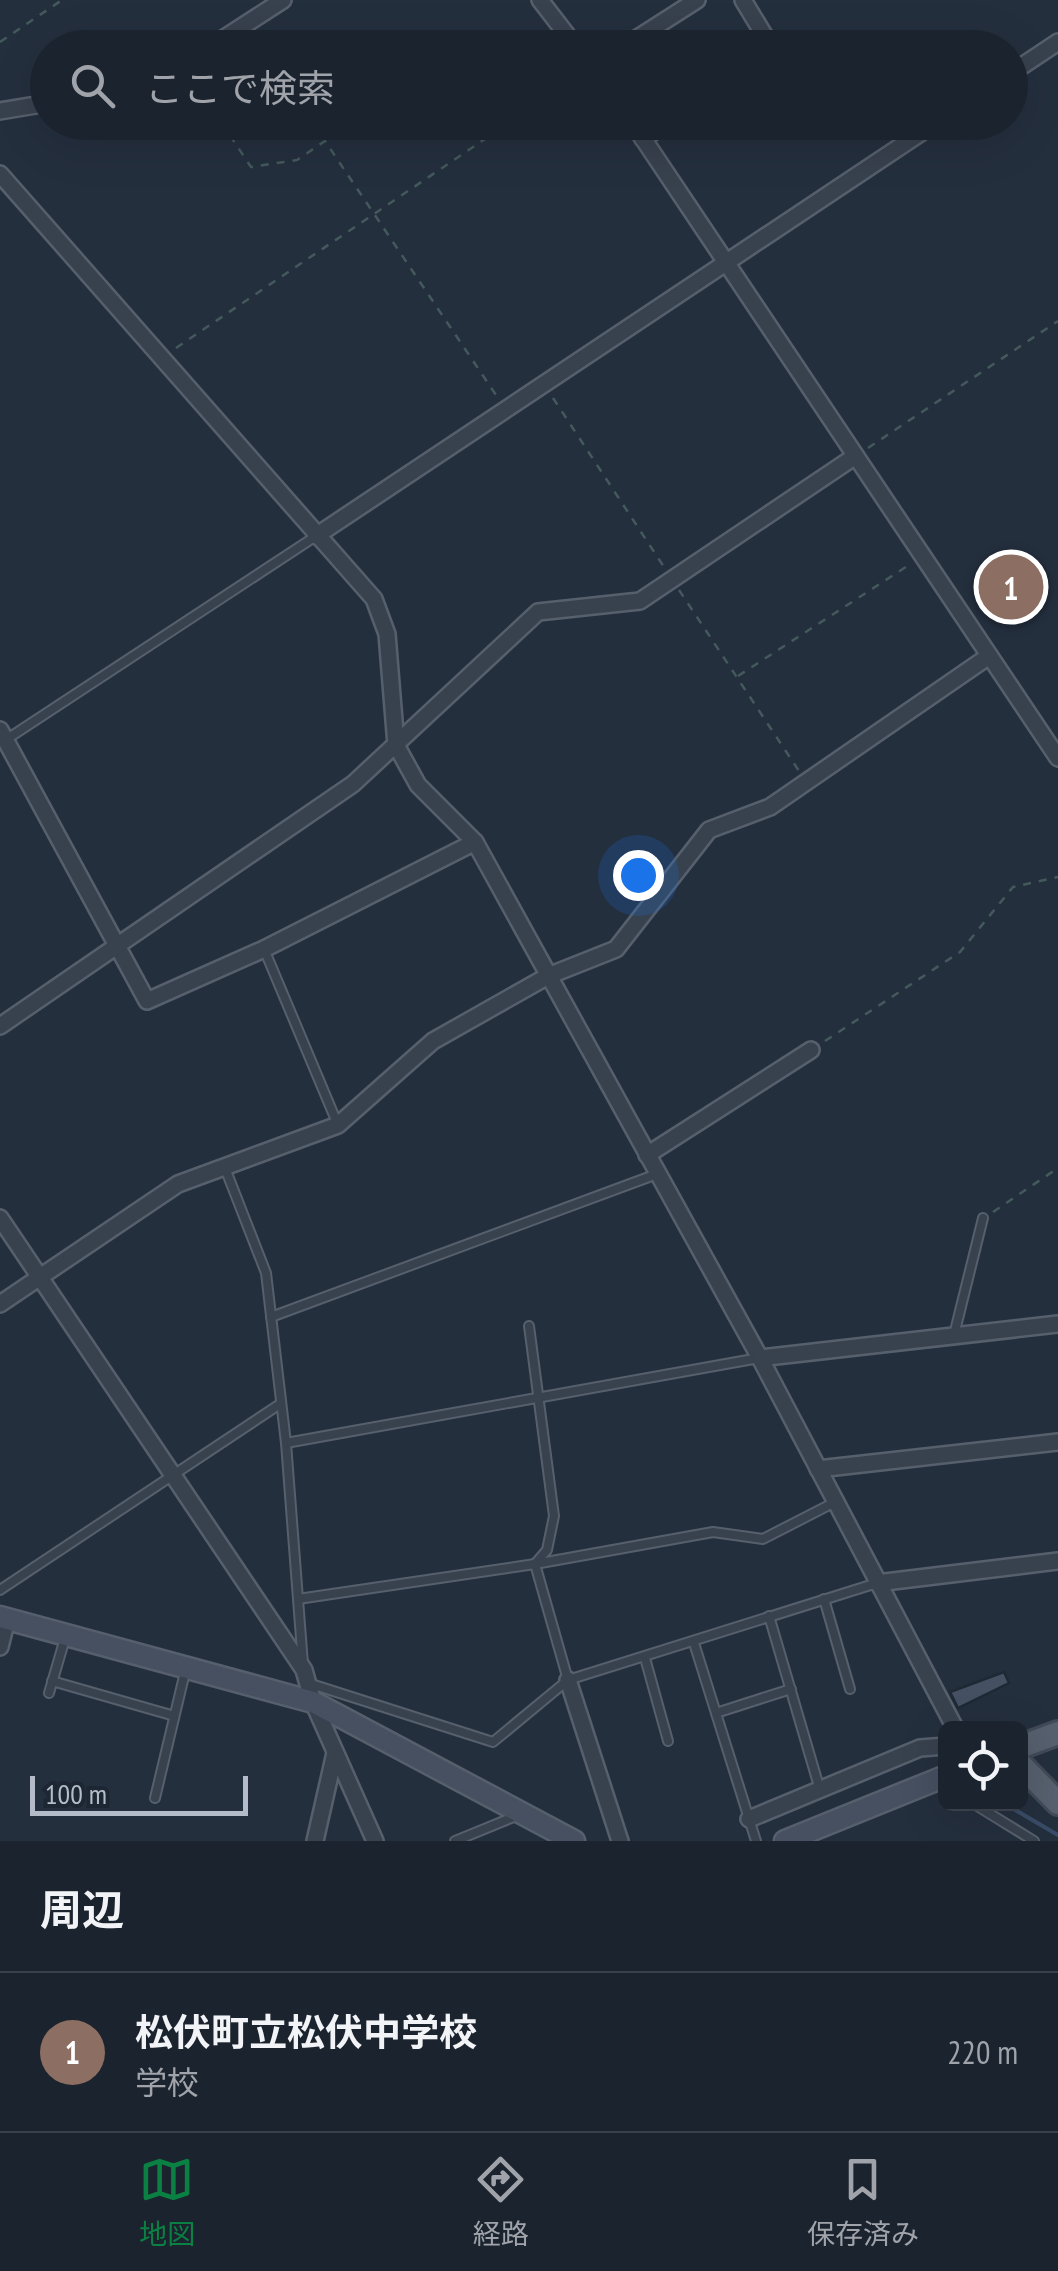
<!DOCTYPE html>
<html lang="ja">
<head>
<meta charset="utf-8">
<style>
	:root { --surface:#1b232e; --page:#282f3a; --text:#f1f3f6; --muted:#a0a4aa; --line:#39404a; --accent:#0b8043 }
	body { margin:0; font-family:"PT Sans Narrow","Noto Sans JP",sans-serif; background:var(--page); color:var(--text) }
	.controls { position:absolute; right:30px; bottom:30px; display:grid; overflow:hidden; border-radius:15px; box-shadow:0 10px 40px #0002 }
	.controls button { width:90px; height:90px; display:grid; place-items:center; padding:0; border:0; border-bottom:2px solid var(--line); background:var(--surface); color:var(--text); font:50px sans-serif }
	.scale { position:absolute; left:30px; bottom:25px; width:218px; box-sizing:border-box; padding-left:10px; border:5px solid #b4bcc9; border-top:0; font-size:28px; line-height:35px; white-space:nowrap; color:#b4bcc9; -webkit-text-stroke:8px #1d2633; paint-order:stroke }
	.you { position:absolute; left:638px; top:875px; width:35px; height:35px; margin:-25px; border:8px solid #fff; border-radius:50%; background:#1a73e8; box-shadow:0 0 0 15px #1a73e833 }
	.badge { display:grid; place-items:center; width:65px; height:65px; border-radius:50%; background:var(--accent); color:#fff; font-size:32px; font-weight:700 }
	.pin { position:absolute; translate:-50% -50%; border:5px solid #fff; box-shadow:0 2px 10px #0006 }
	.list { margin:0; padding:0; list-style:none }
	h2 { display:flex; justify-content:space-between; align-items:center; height:130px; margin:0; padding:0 40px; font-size:42px }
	h2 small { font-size:32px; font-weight:400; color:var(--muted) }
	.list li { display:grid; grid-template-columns:65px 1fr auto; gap:30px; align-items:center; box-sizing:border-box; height:160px; padding:0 40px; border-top:2px solid var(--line) }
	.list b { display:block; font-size:38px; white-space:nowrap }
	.list p { margin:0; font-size:32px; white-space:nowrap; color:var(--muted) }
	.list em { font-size:32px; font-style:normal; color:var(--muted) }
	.icon { flex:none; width:55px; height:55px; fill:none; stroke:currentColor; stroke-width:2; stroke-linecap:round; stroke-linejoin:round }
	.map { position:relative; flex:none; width:1058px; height:1841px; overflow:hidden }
	.search { position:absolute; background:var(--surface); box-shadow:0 10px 40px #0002; left:30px; right:30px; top:30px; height:110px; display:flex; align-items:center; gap:25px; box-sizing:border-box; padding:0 35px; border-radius:55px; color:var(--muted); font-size:38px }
	.sheet { height:290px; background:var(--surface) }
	nav { display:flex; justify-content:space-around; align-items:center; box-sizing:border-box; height:140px; border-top:2px solid var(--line); background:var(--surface); font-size:28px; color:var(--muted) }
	nav a { display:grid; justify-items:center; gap:5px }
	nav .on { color:var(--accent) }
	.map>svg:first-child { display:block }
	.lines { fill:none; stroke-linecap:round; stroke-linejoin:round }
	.stream { stroke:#394c67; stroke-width:4 }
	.building { fill:#455162; stroke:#1f2835; stroke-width:2.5 }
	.lane-casing { stroke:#565f6c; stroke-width:12 }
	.street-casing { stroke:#565f6c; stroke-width:20 }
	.secondary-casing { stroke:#565f6c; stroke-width:25 }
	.primary-casing { stroke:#414a57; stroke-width:28 }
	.path { stroke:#44595c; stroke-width:2.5; stroke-dasharray:8 8; stroke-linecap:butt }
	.lane { stroke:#38414e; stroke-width:8 }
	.street { stroke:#38414e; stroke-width:15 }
	.secondary { stroke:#465061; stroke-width:20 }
	.primary { stroke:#56606e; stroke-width:22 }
</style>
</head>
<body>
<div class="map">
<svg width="1058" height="1841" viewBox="0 0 1058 1841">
	<rect width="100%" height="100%" fill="#242f3e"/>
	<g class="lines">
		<path class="stream" d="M1005,1804L1058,1835"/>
	</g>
	<path class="building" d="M1004,1672L1009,1683L958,1708L950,1692Z"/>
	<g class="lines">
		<defs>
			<g id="lane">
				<path d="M4,741L316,536"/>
				<path d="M264,949L338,1125"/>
				<path d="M225,1168L266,1273L286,1443L303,1664"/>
				<path d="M271,1317L657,1174"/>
				<path d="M529,1326L554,1516L547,1550L535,1564"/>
				<path d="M954,1335L983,1218"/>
				<path d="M286,1443L759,1358"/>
				<path d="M535,1564L713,1532L763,1539L835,1502"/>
				<path d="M0,1590L280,1404"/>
				<path d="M298,1599L535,1564L568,1680"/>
				<path d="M824,1599L850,1689"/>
				<path d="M769,1616L820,1790"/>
				<path d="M694,1643L756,1841"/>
				<path d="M645,1658L668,1741"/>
				<path d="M52,1681L171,1715"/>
				<path d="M308,1683L493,1742L568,1680L877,1583"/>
				<path d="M49,1693L66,1635"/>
				<path d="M716,1713L791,1689"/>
				<path d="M155,1798L186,1668"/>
				<path d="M974,1804L1034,1841"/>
				<path d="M455,1841L516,1816"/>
			</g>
			<g id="street">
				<path d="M540,0L577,48"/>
				<path d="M743,0L772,48"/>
				<path d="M209,48L283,0"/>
				<path d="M622,48L697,0"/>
				<path d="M1010,74L1058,42"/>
				<path d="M0,111L48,103"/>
				<path d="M632,122L1058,758"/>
				<path d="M643,139L668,122"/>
				<path d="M0,174L374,599L387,634L396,745L418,785L475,842L760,1358L955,1728"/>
				<path d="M316,536L937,122"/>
				<path d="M0,730L147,1001L264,949L475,842"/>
				<path d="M0,1026L353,784L538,612L640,601L854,457"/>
				<path d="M647,1155L811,1050"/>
				<path d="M0,1218L304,1670L313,1702L375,1841"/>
				<path d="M0,1304L178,1184L338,1125L433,1041L548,976L616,949L709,830L770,807L989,656"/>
				<path d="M760,1358L1058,1324"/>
				<path d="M818,1469L1058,1442"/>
				<path d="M877,1583L1058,1561"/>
				<path d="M0,1647L7,1619"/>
				<path d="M568,1680L620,1841"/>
				<path d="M749,1819L920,1748L946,1746"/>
				<path d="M315,1841L335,1753"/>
			</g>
			<g id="secondary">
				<path d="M0,1617L313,1702L574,1841"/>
				<path d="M785,1841L946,1776"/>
			</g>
			<g id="primary">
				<path d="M1020,1747L1058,1733"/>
				<path d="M1020,1764L1058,1803"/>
			</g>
		</defs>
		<use href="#lane" class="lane-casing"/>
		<use href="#street" class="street-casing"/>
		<use href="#secondary" class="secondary-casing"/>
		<use href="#primary" class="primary-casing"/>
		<g class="path">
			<path d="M0,42L62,0"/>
			<path d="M221,122L251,167L297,160L325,141L498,398"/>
			<path d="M176,348L510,122"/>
			<path d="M553,398L664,567"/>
			<path d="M868,448L1058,321"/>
			<path d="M679,590L799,771"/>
			<path d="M738,676L912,563"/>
			<path d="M825,1041L960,952L1013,887L1058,877"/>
			<path d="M993,1212L1058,1168"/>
		</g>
		<use href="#lane" class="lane"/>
		<use href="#street" class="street"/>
		<use href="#secondary" class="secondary"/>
		<use href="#primary" class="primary"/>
	</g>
</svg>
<div class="controls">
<button><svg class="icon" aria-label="locate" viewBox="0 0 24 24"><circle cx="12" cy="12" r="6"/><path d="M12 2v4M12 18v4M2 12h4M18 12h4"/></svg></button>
</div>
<div class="scale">100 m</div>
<div class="you"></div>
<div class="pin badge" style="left:1011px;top:587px;background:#8d6e63">1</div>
<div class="search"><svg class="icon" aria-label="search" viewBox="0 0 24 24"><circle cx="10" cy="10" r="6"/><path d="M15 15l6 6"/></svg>ここで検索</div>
</div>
<section class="sheet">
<h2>周辺<small></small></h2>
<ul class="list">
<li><span class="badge" style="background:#8d6e63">1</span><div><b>松伏町立松伏中学校</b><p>学校</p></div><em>220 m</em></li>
</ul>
</section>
<nav>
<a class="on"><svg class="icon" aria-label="map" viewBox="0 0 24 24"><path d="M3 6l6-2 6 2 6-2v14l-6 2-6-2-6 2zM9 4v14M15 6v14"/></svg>地図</a>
<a><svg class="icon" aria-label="directions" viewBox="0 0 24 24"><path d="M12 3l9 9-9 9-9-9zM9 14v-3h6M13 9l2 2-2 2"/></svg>経路</a>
<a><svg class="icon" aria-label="saved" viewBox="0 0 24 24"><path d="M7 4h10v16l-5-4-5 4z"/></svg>保存済み</a>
</nav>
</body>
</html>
